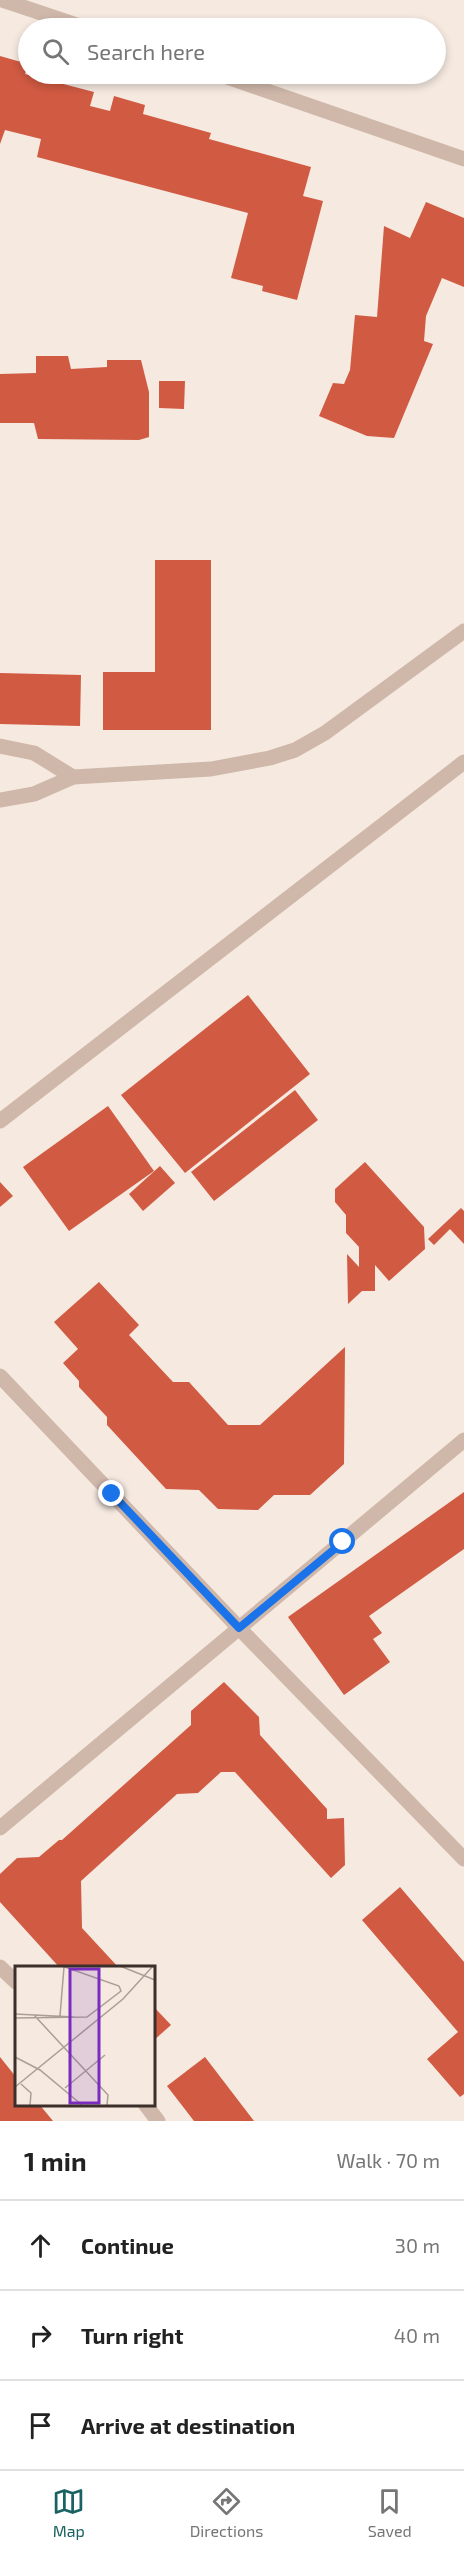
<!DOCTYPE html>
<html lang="en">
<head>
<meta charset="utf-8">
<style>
	:root { --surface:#fff; --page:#f6f6f6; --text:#222; --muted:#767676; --line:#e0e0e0; --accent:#1b6262 }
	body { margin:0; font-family:"Exo 2",sans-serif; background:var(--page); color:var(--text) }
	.stop { position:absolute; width:18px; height:18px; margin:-14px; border:4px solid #1a73e8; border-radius:50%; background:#fff }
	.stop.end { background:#1a73e8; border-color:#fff; box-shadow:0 2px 6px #0008 }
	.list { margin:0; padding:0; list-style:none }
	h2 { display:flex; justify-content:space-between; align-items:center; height:78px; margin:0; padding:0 24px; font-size:26px }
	h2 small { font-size:20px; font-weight:400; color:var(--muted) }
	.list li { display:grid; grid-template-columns:39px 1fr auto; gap:18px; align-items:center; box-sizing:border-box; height:90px; padding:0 24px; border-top:2px solid var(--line) }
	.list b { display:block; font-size:22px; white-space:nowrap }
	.list em { font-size:20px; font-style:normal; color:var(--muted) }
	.icon { flex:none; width:33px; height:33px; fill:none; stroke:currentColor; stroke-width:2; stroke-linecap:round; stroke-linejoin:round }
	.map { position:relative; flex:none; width:464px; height:2121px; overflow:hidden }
	.search { position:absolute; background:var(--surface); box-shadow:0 3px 9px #0003; left:18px; right:18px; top:18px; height:66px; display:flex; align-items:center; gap:15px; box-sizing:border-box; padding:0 21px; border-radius:33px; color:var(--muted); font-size:22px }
	.sheet { height:348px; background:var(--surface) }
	nav { display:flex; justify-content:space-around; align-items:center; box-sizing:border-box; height:84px; border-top:2px solid var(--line); background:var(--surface); font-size:16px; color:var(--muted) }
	nav a { display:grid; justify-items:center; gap:3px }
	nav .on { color:var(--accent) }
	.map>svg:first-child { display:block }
	.building { fill:#d15a42 }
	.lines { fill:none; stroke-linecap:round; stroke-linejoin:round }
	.minor { stroke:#cfb8aa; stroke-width:15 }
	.tertiary { stroke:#cfb8aa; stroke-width:15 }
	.route { stroke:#1a73e8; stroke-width:8 }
	.inset-road { fill:none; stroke:#ab9e97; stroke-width:1.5 }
	.view { fill:#7b2cbf; fill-opacity:0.15; stroke:#7b2cbf; stroke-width:3 }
	.inset-edge { fill:none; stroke:#3c2e2a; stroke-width:3 }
</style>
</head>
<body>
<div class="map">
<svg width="464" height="2121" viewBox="0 0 464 2121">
	<rect width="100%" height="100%" fill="#f5e9e0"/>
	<g class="building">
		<path d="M0,56L28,64L25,74L94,92L90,106L110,111L114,96L145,105L143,114L211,133L209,139L311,167L303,196L323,201L297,300L262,291L263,286L231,278L248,213L37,157L41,139L5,130L0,144Z"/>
		<path d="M426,202L464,218V287L442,278L426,316L424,341L433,344L394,438L367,436L319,416L333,383L344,384L350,370L355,315L377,317L384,226L410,238Z"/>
		<path d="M36,356H68L71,369L107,367V360H141L149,392V437L139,440L38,439L34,423H0V374L36,373Z"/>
		<path d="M159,381H185L184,409L159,408Z"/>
		<path d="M155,560H211V730H103V672H155Z"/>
		<path d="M0,673L81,675L80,726L0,724Z"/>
		<path d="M248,995L310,1074L185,1173L121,1095Z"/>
		<path d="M295,1090L318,1120L214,1201L191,1172Z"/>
		<path d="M108,1106L154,1171L69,1231L23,1167Z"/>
		<path d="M365,1162L424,1227L425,1249L389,1281L375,1265V1291H362L348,1304L347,1254L359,1267V1247L346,1233V1215L335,1202V1189Z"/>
		<path d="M160,1166L175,1183L143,1211L129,1194Z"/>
		<path d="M0,1182L13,1196L0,1207Z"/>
		<path d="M461,1208L464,1211V1244L450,1229L434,1245L428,1239Z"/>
		<path d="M99,1282L139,1325L129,1335L173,1382H189L228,1425H260L345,1347L344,1464L310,1495H274L258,1510L218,1509L199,1490L166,1489L107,1425V1417L79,1387V1381L63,1363L78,1349L54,1322Z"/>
		<path d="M464,1492V1549L369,1616L382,1633L373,1639L390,1662L344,1695L288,1617Z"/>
		<path d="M224,1682L259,1717L260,1735L327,1809V1819L344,1818L345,1865L331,1878L235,1772H221L198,1793L177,1794L81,1881L82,1928L119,1968H60L0,1902V1874L17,1858L39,1857L59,1840H62L191,1725V1711Z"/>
		<path d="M400,1887L464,1962V2094L460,2097L427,2059L458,2032L362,1920Z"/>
		<path d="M153,2006L171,2025L153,2041Z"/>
		<path d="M0,2057L16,2077V2104H39L53,2121H0Z"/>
		<path d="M205,2057L254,2121H194L167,2086Z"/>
	</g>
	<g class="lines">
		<g class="minor">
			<path d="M2,0L86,28"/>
			<path d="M218,74L464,159"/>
			<path d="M0,746L34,753L73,777"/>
			<path d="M0,800L34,794L73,777L211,769L270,758L295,750L325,733L464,631"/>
			<path d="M0,1376L239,1628L464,1859"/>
			<path d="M0,1828L464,1440"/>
			<path d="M0,1967L16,1982"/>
			<path d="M145,2104L158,2121"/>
		</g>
		<path class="tertiary" d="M0,1121L464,762"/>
	</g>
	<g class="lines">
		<path class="route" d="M112,1494L239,1628L343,1542"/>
	</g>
	<g transform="translate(15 1966)">
		<rect width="140" height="140" fill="#f5e9e0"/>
		<path class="inset-road" d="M105,0L140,14M0,48L59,51M19,49L93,129L92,139M45,50L49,1M0,52L72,51L106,25L104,20L47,0M0,91L25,104L67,139M6,118L16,127L15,139M0,121L108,33L138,0M50,122L90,89"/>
		<path class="view" d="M55,3H84V137H55Z"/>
		<rect width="140" height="140" class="inset-edge"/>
	</g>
</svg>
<div class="stop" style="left:343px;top:1542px"></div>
<div class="stop end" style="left:112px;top:1494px"></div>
<div class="search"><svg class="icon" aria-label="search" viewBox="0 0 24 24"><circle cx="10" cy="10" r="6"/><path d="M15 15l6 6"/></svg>Search here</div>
</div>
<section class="sheet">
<h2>1 min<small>Walk · 70 m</small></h2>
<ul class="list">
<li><svg class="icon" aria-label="ahead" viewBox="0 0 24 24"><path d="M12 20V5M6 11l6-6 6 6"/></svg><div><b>Continue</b></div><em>30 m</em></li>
<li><svg class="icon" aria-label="right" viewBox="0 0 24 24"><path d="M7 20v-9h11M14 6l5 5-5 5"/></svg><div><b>Turn right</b></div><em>40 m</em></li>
<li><svg class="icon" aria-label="arrive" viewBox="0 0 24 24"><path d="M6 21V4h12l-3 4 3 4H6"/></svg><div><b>Arrive at destination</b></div></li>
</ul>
</section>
<nav>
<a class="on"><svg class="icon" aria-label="map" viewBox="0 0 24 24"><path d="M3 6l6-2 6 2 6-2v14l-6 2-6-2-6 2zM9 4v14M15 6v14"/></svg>Map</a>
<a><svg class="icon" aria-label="directions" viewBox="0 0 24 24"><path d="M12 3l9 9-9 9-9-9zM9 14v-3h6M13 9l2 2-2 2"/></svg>Directions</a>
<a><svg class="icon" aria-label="saved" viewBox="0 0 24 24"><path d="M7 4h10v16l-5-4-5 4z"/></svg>Saved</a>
</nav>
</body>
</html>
